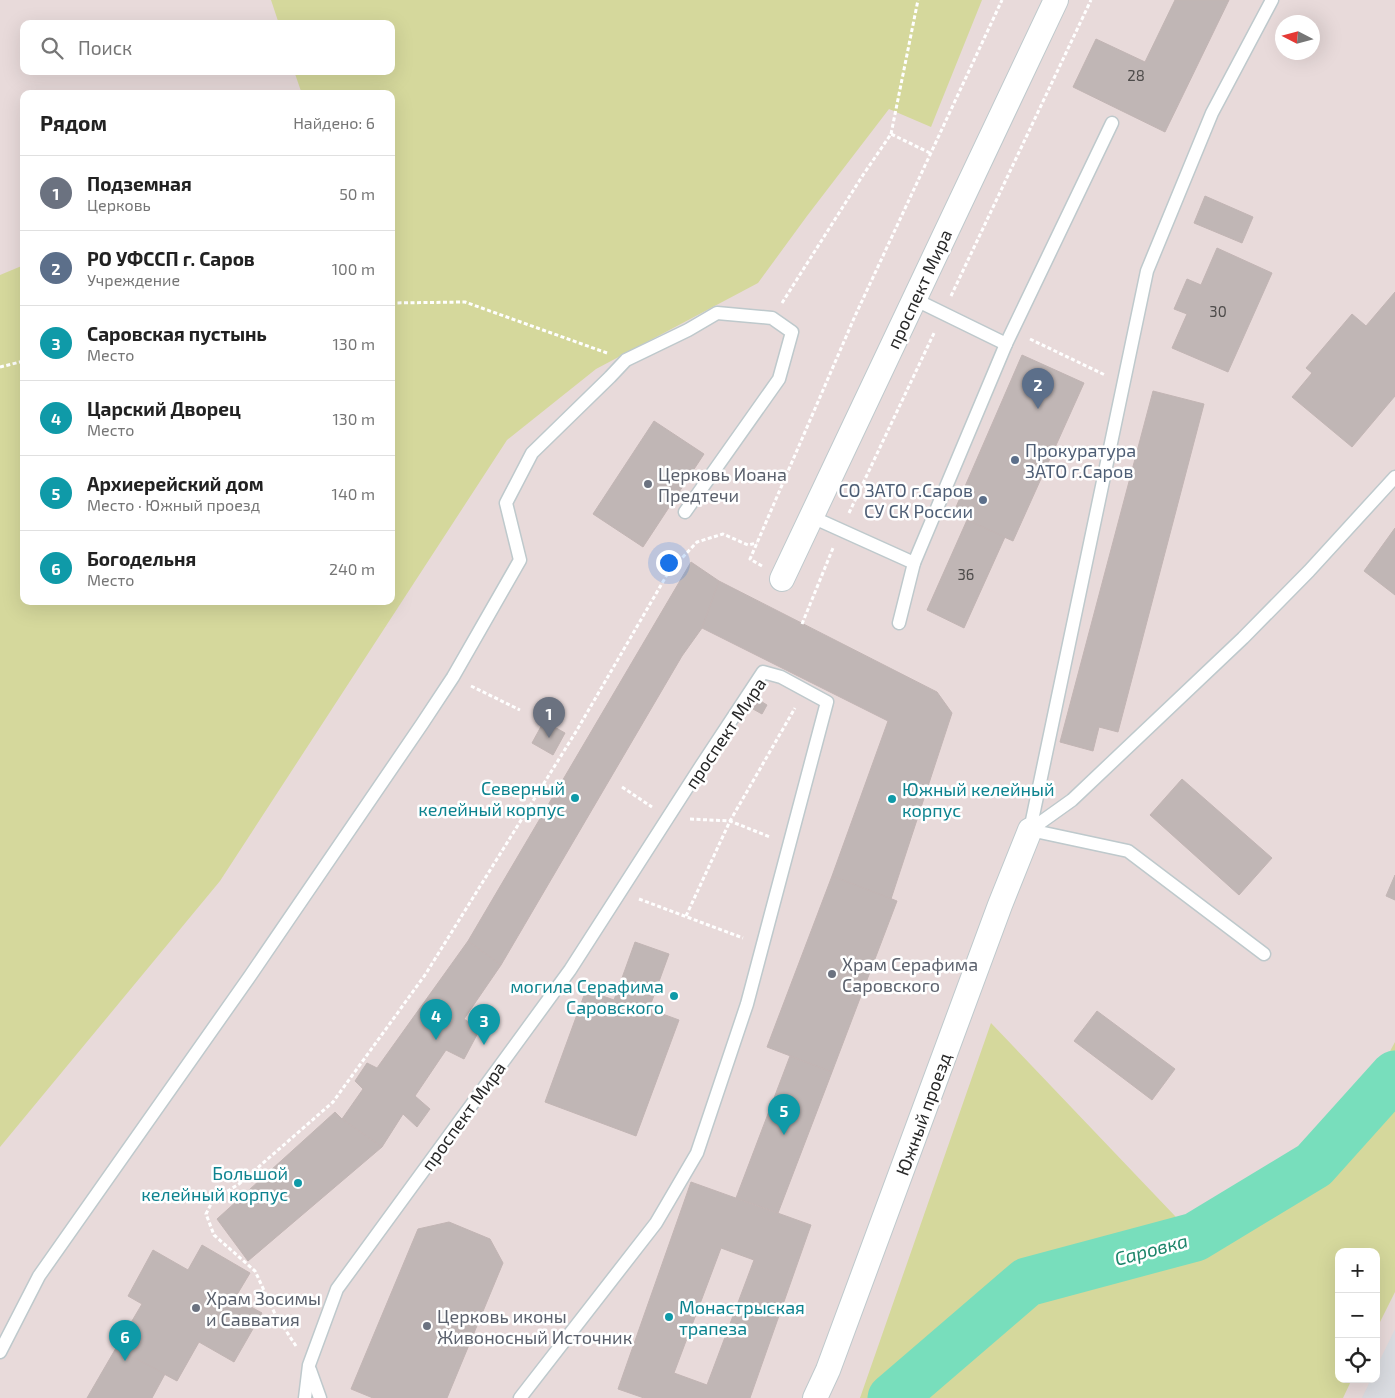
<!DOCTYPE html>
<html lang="ru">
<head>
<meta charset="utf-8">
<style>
	:root { --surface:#fff; --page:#f2f2f2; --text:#222; --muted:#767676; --line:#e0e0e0; --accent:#7c3aed }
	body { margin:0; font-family:"Exo 2",sans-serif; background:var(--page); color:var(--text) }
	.controls { position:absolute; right:15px; bottom:15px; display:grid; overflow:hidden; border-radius:10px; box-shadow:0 5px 20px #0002 }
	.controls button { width:45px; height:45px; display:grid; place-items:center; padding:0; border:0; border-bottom:1px solid var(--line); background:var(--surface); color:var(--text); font:25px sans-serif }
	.compass { position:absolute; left:1275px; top:15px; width:45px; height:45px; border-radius:50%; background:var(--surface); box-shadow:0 5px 20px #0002; rotate:276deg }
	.you { position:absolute; left:668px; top:562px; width:18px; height:18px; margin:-12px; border:4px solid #fff; border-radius:50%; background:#1a73e8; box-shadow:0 0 0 8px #1a73e833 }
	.badge { display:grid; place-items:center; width:32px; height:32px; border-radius:50%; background:var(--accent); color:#fff; font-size:16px; font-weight:700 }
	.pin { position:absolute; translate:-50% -41px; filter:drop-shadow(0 1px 2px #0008) }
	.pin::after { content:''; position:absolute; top:26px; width:18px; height:15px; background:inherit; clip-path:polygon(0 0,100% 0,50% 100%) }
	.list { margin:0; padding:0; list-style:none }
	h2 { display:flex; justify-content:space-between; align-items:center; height:65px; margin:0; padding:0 20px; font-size:21px }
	h2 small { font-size:16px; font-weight:400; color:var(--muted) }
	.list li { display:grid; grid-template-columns:32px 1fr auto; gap:15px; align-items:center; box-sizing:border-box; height:75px; padding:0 20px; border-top:1px solid var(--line) }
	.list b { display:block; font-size:19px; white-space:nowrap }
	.list p { margin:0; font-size:16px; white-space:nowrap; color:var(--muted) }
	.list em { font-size:16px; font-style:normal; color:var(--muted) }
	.icon { flex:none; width:28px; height:28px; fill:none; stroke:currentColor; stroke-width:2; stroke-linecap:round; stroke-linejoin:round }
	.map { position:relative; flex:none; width:1395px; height:1398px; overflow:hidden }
	.search { position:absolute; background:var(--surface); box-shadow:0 5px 20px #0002; left:20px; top:20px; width:375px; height:55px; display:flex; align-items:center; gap:12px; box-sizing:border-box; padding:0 18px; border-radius:10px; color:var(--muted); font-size:19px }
	.panel { position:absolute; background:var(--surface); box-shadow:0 5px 20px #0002; left:20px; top:90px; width:375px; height:515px; border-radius:10px }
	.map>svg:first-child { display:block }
	.industrial { fill:#dadce1 }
	.green { fill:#d5d89c }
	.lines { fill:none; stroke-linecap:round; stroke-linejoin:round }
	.river { stroke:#78debc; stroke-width:49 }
	.building { fill:#c0b6b5; stroke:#c2b5b4; fill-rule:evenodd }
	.lane-casing { stroke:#bec9cc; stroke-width:15 }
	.street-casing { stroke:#bec9cc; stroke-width:26 }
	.path { stroke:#fff; stroke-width:3; stroke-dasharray:4 2.5; stroke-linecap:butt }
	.lane { stroke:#fff; stroke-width:12 }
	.street { stroke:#fff; stroke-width:24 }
	.service-dot { fill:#5c6f8a; stroke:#fff; stroke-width:2 }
	.worship-dot { fill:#6b7280; stroke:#fff; stroke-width:2 }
	.culture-dot { fill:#0f9aa8; stroke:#fff; stroke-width:2 }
	.labels { text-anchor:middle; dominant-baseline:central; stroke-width:5; stroke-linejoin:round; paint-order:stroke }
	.number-label { font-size:15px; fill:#4d4b4a }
	.street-label { font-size:18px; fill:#272727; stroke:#fff }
	.service-label { font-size:18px; fill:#4e5e75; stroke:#fff; text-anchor:start }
	.worship-label { font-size:18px; fill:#5b616d; stroke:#fff; text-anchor:start }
	.culture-label { font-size:18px; fill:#0d838f; stroke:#fff; text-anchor:end }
	.water-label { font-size:19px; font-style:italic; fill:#1c856a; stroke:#fff }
</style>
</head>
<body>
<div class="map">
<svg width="1395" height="1398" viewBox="0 0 1395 1398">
	<rect width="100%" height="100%" fill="#e8dada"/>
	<path class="industrial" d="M1395,1329V1398H1362L1371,1379H1376V1368Z"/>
	<g class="green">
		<path d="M271,0H982L931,127L889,109L807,216L758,283L596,369L507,440L220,881L0,1147V275L24,265V601H391V94H302L294,71H391V24H279Z"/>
		<path d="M991,1023L1195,1237L1370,1088L1395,1042V1292L1376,1330V1252H1339V1379H1352L1343,1398H860Z"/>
	</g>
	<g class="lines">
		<path class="river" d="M892,1398L1027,1282L1195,1237L1314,1165L1395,1075"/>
	</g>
	<g class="building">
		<path d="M1175,0H1229L1165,132L1073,87L1096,39L1145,62Z"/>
		<path d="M1205,196L1253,217L1242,243L1194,223Z"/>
		<path d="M1217,248L1272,273L1228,372L1172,348L1187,314L1174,309L1187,279L1201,285Z"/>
		<path d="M1395,292V396L1352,447L1292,397L1312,373L1306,368L1352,314L1366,326Z"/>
		<path d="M1022,355L1084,383L1013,541L953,514Z"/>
		<path d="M1153,391L1204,404L1118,732L1099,727L1093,751L1060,742Z"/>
		<path d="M654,421L704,454L643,547L593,514Z"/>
		<path d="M967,520L1005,537L964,628L927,610Z"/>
		<path d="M1395,528V595L1364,571Z"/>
		<path d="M691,562L719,581L702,628L682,656L501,965L468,941Z"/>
		<path d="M719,581L937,692L952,713L891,899L832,876L888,721L702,628Z"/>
		<path d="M759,700L767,705L762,714L753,709Z"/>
		<path d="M544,721L565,733L553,755L532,743Z"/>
		<path d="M1182,779L1272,858L1239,895L1150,815Z"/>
		<path d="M1395,875V900L1386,896Z"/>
		<path d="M832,876L897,901L832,1072L767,1047Z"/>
		<path d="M468,941L501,965L464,1019L480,1029L464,1059L446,1050L415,1096L430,1109L417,1127L403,1114L382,1147L342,1119L363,1089L355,1081L367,1063L377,1068Z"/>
		<path d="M635,942L669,954L649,1009L679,1020L636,1136L545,1102L586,990L614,1000Z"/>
		<path d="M1097,1011L1175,1069L1152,1100L1074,1041Z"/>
		<path d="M790,1056L832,1072L778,1213L736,1198Z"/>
		<path d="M335,1112L342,1119L382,1147L248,1261L217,1219Z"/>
		<path d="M691,1182L811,1225L750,1398H644L618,1389ZM721,1248L754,1260L707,1385L674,1373Z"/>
		<path d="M449,1222L490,1239L503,1263L447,1398H373L351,1389L418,1229Z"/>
		<path d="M202,1245L250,1273L235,1298L262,1313L234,1362L199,1342L177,1381L116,1348L142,1304L128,1296L153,1250L188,1270Z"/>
		<path d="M116,1348L165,1374L152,1398H87Z"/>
	</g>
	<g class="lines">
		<defs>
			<g id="lane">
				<path d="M914,299L1006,344"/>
				<path d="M812,517L914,563"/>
				<path d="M899,623L914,563L1006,344L1112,123"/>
				<path d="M1030,830L1147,271L1212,113L1272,0"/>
				<path d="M1030,830L1072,800L1243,638L1309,571L1395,477"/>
				<path d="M1030,830L1128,851L1264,954"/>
				<path d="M0,1352L39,1276L250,976L422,724L453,677L520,560L506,503L532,453L610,377L626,360L688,330L717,313L772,318L792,332L779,379L685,512"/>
				<path d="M310,1370L320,1398"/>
				<path d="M305,1398L309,1365L337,1289L570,970L701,766L763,672L781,677L827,702L747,1004L697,1153L656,1223L520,1398"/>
			</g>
			<g id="street">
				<path d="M782,579L1056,0"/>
				<path d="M815,1398L828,1370L1000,905L1030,830"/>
			</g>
		</defs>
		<use href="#lane" class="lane-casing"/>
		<use href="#street" class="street-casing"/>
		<g class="path">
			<path d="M891,134L918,0"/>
			<path d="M951,296L1091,0"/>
			<path d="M391,303L465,302L607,353"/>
			<path d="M782,303L863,175L891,134L930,153"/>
			<path d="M1030,339L1105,375"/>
			<path d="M0,367L24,361"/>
			<path d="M849,513L935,331"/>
			<path d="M762,566L750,559L757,543L855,316L1002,0"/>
			<path d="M802,624L833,548"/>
			<path d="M471,686L520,710"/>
			<path d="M622,787L652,807"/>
			<path d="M690,819L730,821L770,837"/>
			<path d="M639,899L743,938"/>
			<path d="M686,916L730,821L795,708"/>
			<path d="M296,1346L275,1314L255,1271L214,1235L206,1214L213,1200L239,1184L333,1102L425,975L577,730L668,573L697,542L723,534L748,545L757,543"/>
		</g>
		<use href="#lane" class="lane"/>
		<use href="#street" class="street"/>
	</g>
	<g class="service-dot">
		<circle cx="1015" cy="460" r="5"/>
		<circle cx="983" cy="500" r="5"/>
	</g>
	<g class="worship-dot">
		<circle cx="648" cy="484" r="5"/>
		<circle cx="832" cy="974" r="5"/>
		<circle cx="196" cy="1308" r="5"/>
		<circle cx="427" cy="1326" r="5"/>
	</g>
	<g class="culture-dot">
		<circle cx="575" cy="798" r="5"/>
		<circle cx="892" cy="799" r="5"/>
		<circle cx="674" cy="996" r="5"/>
		<circle cx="298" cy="1183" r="5"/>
		<circle cx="669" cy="1317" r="5"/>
	</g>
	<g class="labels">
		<g class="number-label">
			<text x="1136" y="75">28</text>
			<text x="1218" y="311">30</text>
			<text x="966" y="574">36</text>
		</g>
		<g class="street-label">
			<text transform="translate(919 289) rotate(-65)">проспект Мира</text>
			<text transform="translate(725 733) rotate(-56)">проспект Мира</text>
			<text transform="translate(923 1114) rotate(-70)">Южный проезд</text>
			<text transform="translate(463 1116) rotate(-54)">проспект Мира</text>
		</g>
		<g class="service-label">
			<text x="1025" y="450">Прокуратура<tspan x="1025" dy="21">ЗАТО г.Саров</tspan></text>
			<text x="973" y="490" text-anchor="end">СО ЗАТО г.Саров<tspan x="973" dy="21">СУ СК России</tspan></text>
		</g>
		<g class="worship-label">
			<text x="658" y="474">Церковь Иоана<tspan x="658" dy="21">Предтечи</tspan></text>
			<text x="842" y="964">Храм Серафима<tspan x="842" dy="21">Саровского</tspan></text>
			<text x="206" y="1298">Храм Зосимы<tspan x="206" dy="21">и Савватия</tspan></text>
			<text x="437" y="1316">Церковь иконы<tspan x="437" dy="21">Живоносный Источник</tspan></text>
		</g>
		<g class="culture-label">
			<text x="565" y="788">Северный<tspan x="565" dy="21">келейный корпус</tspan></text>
			<text x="902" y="789" text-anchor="start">Южный келейный<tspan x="902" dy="21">корпус</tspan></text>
			<text x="664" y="986">могила Серафима<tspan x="664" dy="21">Саровского</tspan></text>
			<text x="288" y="1173">Большой<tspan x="288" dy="21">келейный корпус</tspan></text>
			<text x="679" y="1307" text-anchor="start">Монастрыская<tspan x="679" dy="21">трапеза</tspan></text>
		</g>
		<g class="water-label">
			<text transform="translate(1151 1249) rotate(-15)">Саровка</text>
		</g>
	</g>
</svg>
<div class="controls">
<button>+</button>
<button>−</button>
<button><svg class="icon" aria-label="locate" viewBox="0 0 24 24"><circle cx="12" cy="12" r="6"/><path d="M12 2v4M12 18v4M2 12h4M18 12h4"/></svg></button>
</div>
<svg class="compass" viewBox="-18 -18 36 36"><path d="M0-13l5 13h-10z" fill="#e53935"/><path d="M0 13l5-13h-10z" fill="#767676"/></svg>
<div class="you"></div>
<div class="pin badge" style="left:549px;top:738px;background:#6b7280">1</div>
<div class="pin badge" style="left:1038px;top:409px;background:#5c6f8a">2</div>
<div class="pin badge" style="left:484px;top:1045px;background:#0f9aa8">3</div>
<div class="pin badge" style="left:436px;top:1040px;background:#0f9aa8">4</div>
<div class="pin badge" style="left:784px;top:1135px;background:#0f9aa8">5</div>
<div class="pin badge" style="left:125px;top:1361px;background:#0f9aa8">6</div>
<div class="search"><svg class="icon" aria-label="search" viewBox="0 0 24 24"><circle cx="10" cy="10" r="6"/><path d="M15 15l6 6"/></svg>Поиск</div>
<section class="panel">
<h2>Рядом<small>Найдено: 6</small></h2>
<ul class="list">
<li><span class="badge" style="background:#6b7280">1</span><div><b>Подземная</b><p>Церковь</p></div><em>50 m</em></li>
<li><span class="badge" style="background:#5c6f8a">2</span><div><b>РО УФССП г. Саров</b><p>Учреждение</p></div><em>100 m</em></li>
<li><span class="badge" style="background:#0f9aa8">3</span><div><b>Саровская пустынь</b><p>Место</p></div><em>130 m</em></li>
<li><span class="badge" style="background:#0f9aa8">4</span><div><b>Царский Дворец</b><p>Место</p></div><em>130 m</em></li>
<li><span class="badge" style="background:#0f9aa8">5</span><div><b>Архиерейский дом</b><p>Место · Южный проезд</p></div><em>140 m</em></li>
<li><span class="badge" style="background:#0f9aa8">6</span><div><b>Богодельня</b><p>Место</p></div><em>240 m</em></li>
</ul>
</section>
</div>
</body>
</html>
